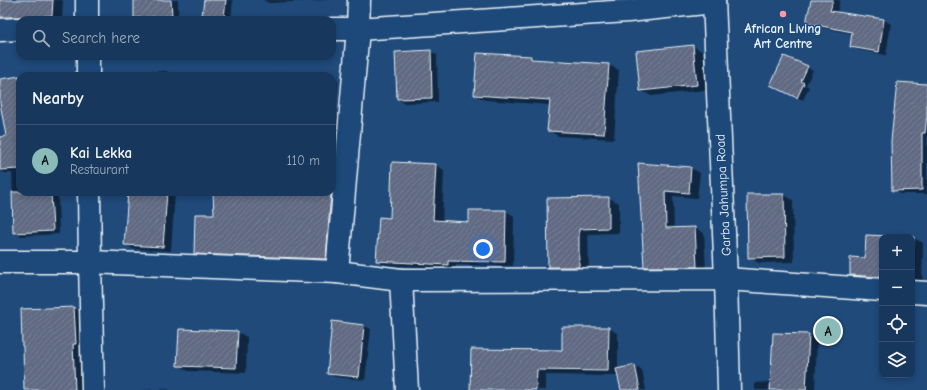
<!DOCTYPE html>
<html lang="en">
<head>
<meta charset="utf-8">
<style>
	:root { --surface:#17385c; --page:#203f62; --text:#f1f3f6; --muted:#9eacbb; --line:#365272; --accent:#8bbbb9 }
	body { margin:0; font-family:"Comic Neue",sans-serif; background:var(--page); color:var(--text) }
	.controls { position:absolute; right:12px; bottom:12px; display:grid; overflow:hidden; border-radius:8px; box-shadow:0 2px 6px #0003 }
	.controls button { width:36px; height:36px; display:grid; place-items:center; padding:0; border:0; border-bottom:1px solid var(--line); background:var(--surface); color:var(--text); font:20px sans-serif }
	.you { position:absolute; left:483px; top:249px; width:14px; height:14px; margin:-10px; border:3px solid #fff; border-radius:50%; background:#1a73e8; box-shadow:0 0 0 6px #1a73e833 }
	.badge { display:grid; place-items:center; width:26px; height:26px; border-radius:50%; background:var(--accent); color:#111; font-size:13px; font-weight:700 }
	.pin { position:absolute; translate:-50% -50%; border:2px solid #fff; box-shadow:0 1px 4px #0006 }
	.list { margin:0; padding:0; list-style:none }
	h2 { display:flex; justify-content:space-between; align-items:center; height:52px; margin:0; padding:0 16px; font-size:17px }
	h2 small { font-size:13px; font-weight:400; color:var(--muted) }
	.list li { display:grid; grid-template-columns:26px 1fr auto; gap:12px; align-items:center; box-sizing:border-box; height:72px; padding:0 16px; border-top:1px solid var(--line) }
	.list b { display:block; font-size:15px; white-space:nowrap }
	.list p { margin:0; font-size:13px; white-space:nowrap; color:var(--muted) }
	.list em { font-size:13px; font-style:normal; color:var(--muted) }
	.icon { flex:none; width:22px; height:22px; fill:none; stroke:currentColor; stroke-width:2; stroke-linecap:round; stroke-linejoin:round }
	.map { position:relative; flex:none; width:927px; height:390px; overflow:hidden }
	.search { position:absolute; background:var(--surface); box-shadow:0 2px 6px #0003; left:16px; top:16px; width:320px; height:44px; display:flex; align-items:center; gap:10px; box-sizing:border-box; padding:0 14px; border-radius:12px; color:var(--muted); font-size:15px }
	.panel { position:absolute; background:var(--surface); box-shadow:0 2px 6px #0003; left:16px; top:72px; width:320px; height:124px; border-radius:12px }
	.map>svg:first-child { display:block }
	.shadow { fill:#0007 }
	.building { fill:url(#building-hatch); stroke:#e8f1f8 }
	.lines { fill:none; stroke-linecap:round; stroke-linejoin:round }
	.minor-casing { stroke:#e8f1f8; stroke-width:25 }
	.minor { stroke:#1f4a7a; stroke-width:22 }
	.poi-dot { fill:#ff9aa2; stroke:#1f4a7a; stroke-width:1.5 }
	.labels { text-anchor:middle; dominant-baseline:central; stroke-width:3; stroke-linejoin:round; paint-order:stroke }
	.poi-label { font-size:13px; font-weight:bold; fill:#e8f1f8; stroke:#1f4a7a }
	.street-label { font-size:13px; fill:#e8f1f8; stroke:#1f4a7a }
</style>
</head>
<body>
<div class="map">
<svg width="927" height="390" viewBox="0 0 927 390">
	<defs>
		<pattern id="building-hatch" width="6" height="6" patternUnits="userSpaceOnUse"><rect width="6" height="6" fill="#616a82"/><path d="M-1 1l2-2M0 6l6-6M5 7l2-2" fill="none" stroke="#788094"/></pattern>
	</defs>
	<rect width="100%" height="100%" fill="#1f4a7a"/>
	<filter id="ink" filterUnits="userSpaceOnUse"><feTurbulence type="fractalNoise" baseFrequency=".025" numOctaves="2"/><feDisplacementMap in="SourceGraphic" scale="8" xChannelSelector="R" yChannelSelector="G"/><feConvolveMatrix kernelMatrix="1 2 1 2 8 2 1 2 1" color-interpolation-filters="sRGB"/></filter>
	<g filter="url(#ink)">
		<g class="shadow">
			<path d="M0,0H63L62,20H20L0,22Z"/>
			<path d="M135,0H178V20H139L135,18Z"/>
			<path d="M205,0H233L231,20L210,19L203,15Z"/>
			<path d="M263,0H331L269,3Z"/>
			<path d="M812,0H840L837,13L884,20L891,24L886,55L858,50L851,46L853,34L814,26L807,22Z"/>
			<path d="M693,46L703,52L706,90L651,96L641,90L637,52Z"/>
			<path d="M430,51L437,55L438,102L404,103L398,99Z"/>
			<path d="M478,54L531,57L536,60L609,65L619,70L614,139L558,136L548,130L550,105L485,100L475,95Z"/>
			<path d="M784,57L813,70L806,85L809,87L803,100L777,88Z"/>
			<path d="M166,71L174,76H150V72Z"/>
			<path d="M279,72L329,76H278Z"/>
			<path d="M38,73L42,76H23Z"/>
			<path d="M20,77V192H58L59,234L21,236L14,232L12,173H5L0,171V138L7,137L0,97V80Z"/>
			<path d="M332,78L338,81L335,116H338L347,121L335,264L205,259L195,253L215,215L214,192H332Z"/>
			<path d="M927,85V194H900L893,190Z"/>
			<path d="M393,163L436,165L444,170L442,222L470,223V211H506L514,216L513,266L456,265V269L386,265L377,261L391,219Z"/>
			<path d="M639,164L691,168L700,173L697,198L673,196L674,229L695,228L704,233L706,271H654L645,266Z"/>
			<path d="M129,192H175L171,251L133,249L125,244Z"/>
			<path d="M784,195L793,200L794,262L759,263L749,258Z"/>
			<path d="M609,198L619,203V233L588,234L589,272H559L549,266L548,199Z"/>
			<path d="M867,236L894,237H882V282L860,280L851,275L866,259Z"/>
			<path d="M912,238H914L923,243L922,285L912,289Z"/>
			<path d="M74,308L82,312L83,348L81,349L82,390H25L24,347L23,346Z"/>
			<path d="M364,326L371,329L365,380L335,377L328,373Z"/>
			<path d="M609,328L618,334V369L635,366L642,370L646,390H622L619,376L546,375V390H471L563,351Z"/>
			<path d="M237,332L247,337L246,373L188,371L178,365Z"/>
			<path d="M809,335L817,340L815,390H755V383L770,382L771,383Z"/>
			<path d="M168,389L170,390H141Z"/>
		</g>
		<g class="building">
			<path d="M0,0H53L52,15L27,19L19,17H0Z"/>
			<path d="M134,0H171L172,16L134,18Z"/>
			<path d="M204,0H226L224,17L202,15Z"/>
			<path d="M811,0H833L830,11L884,19L879,52L850,47L852,32L806,23Z"/>
			<path d="M693,45L697,85L640,91L636,51Z"/>
			<path d="M431,50L432,98L397,99L395,52Z"/>
			<path d="M477,53L531,56V59L609,64L604,134L547,131L550,100L474,95Z"/>
			<path d="M784,56L808,66L801,81L804,83L797,98L770,85Z"/>
			<path d="M20,76V169L0,170V137L6,136L0,103V79Z"/>
			<path d="M897,82L927,84V115L925,133H922V190L892,191L891,141Z"/>
			<path d="M392,162L436,164L433,220L469,222V210H506L505,262L448,261V265L376,261L379,217L390,218Z"/>
			<path d="M638,163L691,167L689,193L665,191L666,228L695,227L697,267H644Z"/>
			<path d="M12,192H51L53,231L13,233Z"/>
			<path d="M128,192H167L163,247L124,245Z"/>
			<path d="M213,192H331L326,259L194,254L195,214H214Z"/>
			<path d="M747,194H784L785,257L748,258Z"/>
			<path d="M609,197V228L579,229V267H548L547,198Z"/>
			<path d="M866,235L914,237L912,280V237H882V277L850,275V257L865,258Z"/>
			<path d="M74,307L76,344H73L75,390H24L23,346H22L21,309Z"/>
			<path d="M332,321L364,325L359,377L327,374Z"/>
			<path d="M562,327H609L608,371L537,370L536,390H470L471,349L562,350Z"/>
			<path d="M179,329L238,331L236,368L177,366Z"/>
			<path d="M773,333L809,334L806,390H770Z"/>
			<path d="M635,365L640,390H621L616,369Z"/>
		</g>
		<g class="lines">
			<defs>
				<g id="minor">
					<path d="M714,0L726,279L729,390"/>
					<path d="M87,20V0"/>
					<path d="M332,29H358L628,11L714,2"/>
					<path d="M0,30L20,29"/>
					<path d="M88,56V76"/>
					<path d="M89,192L90,262L93,390"/>
					<path d="M0,262H90L337,272L401,280L726,279L882,290"/>
					<path d="M337,272L358,29L359,0"/>
					<path d="M401,280L407,390"/>
					<path d="M912,292L927,293"/>
				</g>
			</defs>
			<use href="#minor" class="minor-casing"/>
			<use href="#minor" class="minor"/>
		</g>
	</g>
	<circle class="poi-dot" cx="783" cy="14" r="4"/>
	<g class="labels">
		<g class="poi-label">
			<text x="783" y="28">African Living<tspan x="783" dy="15">Art Centre</tspan></text>
		</g>
		<g class="street-label">
			<text transform="translate(723 195) rotate(-93)">Garba Jahumpa Road</text>
		</g>
	</g>
</svg>
<div class="controls">
<button>+</button>
<button>−</button>
<button><svg class="icon" aria-label="locate" viewBox="0 0 24 24"><circle cx="12" cy="12" r="6"/><path d="M12 2v4M12 18v4M2 12h4M18 12h4"/></svg></button>
<button><svg class="icon" aria-label="layers" viewBox="0 0 24 24"><path d="M12 4l9 5-9 5-9-5zM3 14l9 5 9-5"/></svg></button>
</div>
<div class="you"></div>
<div class="pin badge" style="left:828px;top:331px">A</div>
<div class="search"><svg class="icon" aria-label="search" viewBox="0 0 24 24"><circle cx="10" cy="10" r="6"/><path d="M15 15l6 6"/></svg>Search here</div>
<section class="panel">
<h2>Nearby<small></small></h2>
<ul class="list">
<li><span class="badge">A</span><div><b>Kai Lekka</b><p>Restaurant</p></div><em>110 m</em></li>
</ul>
</section>
</div>
</body>
</html>
